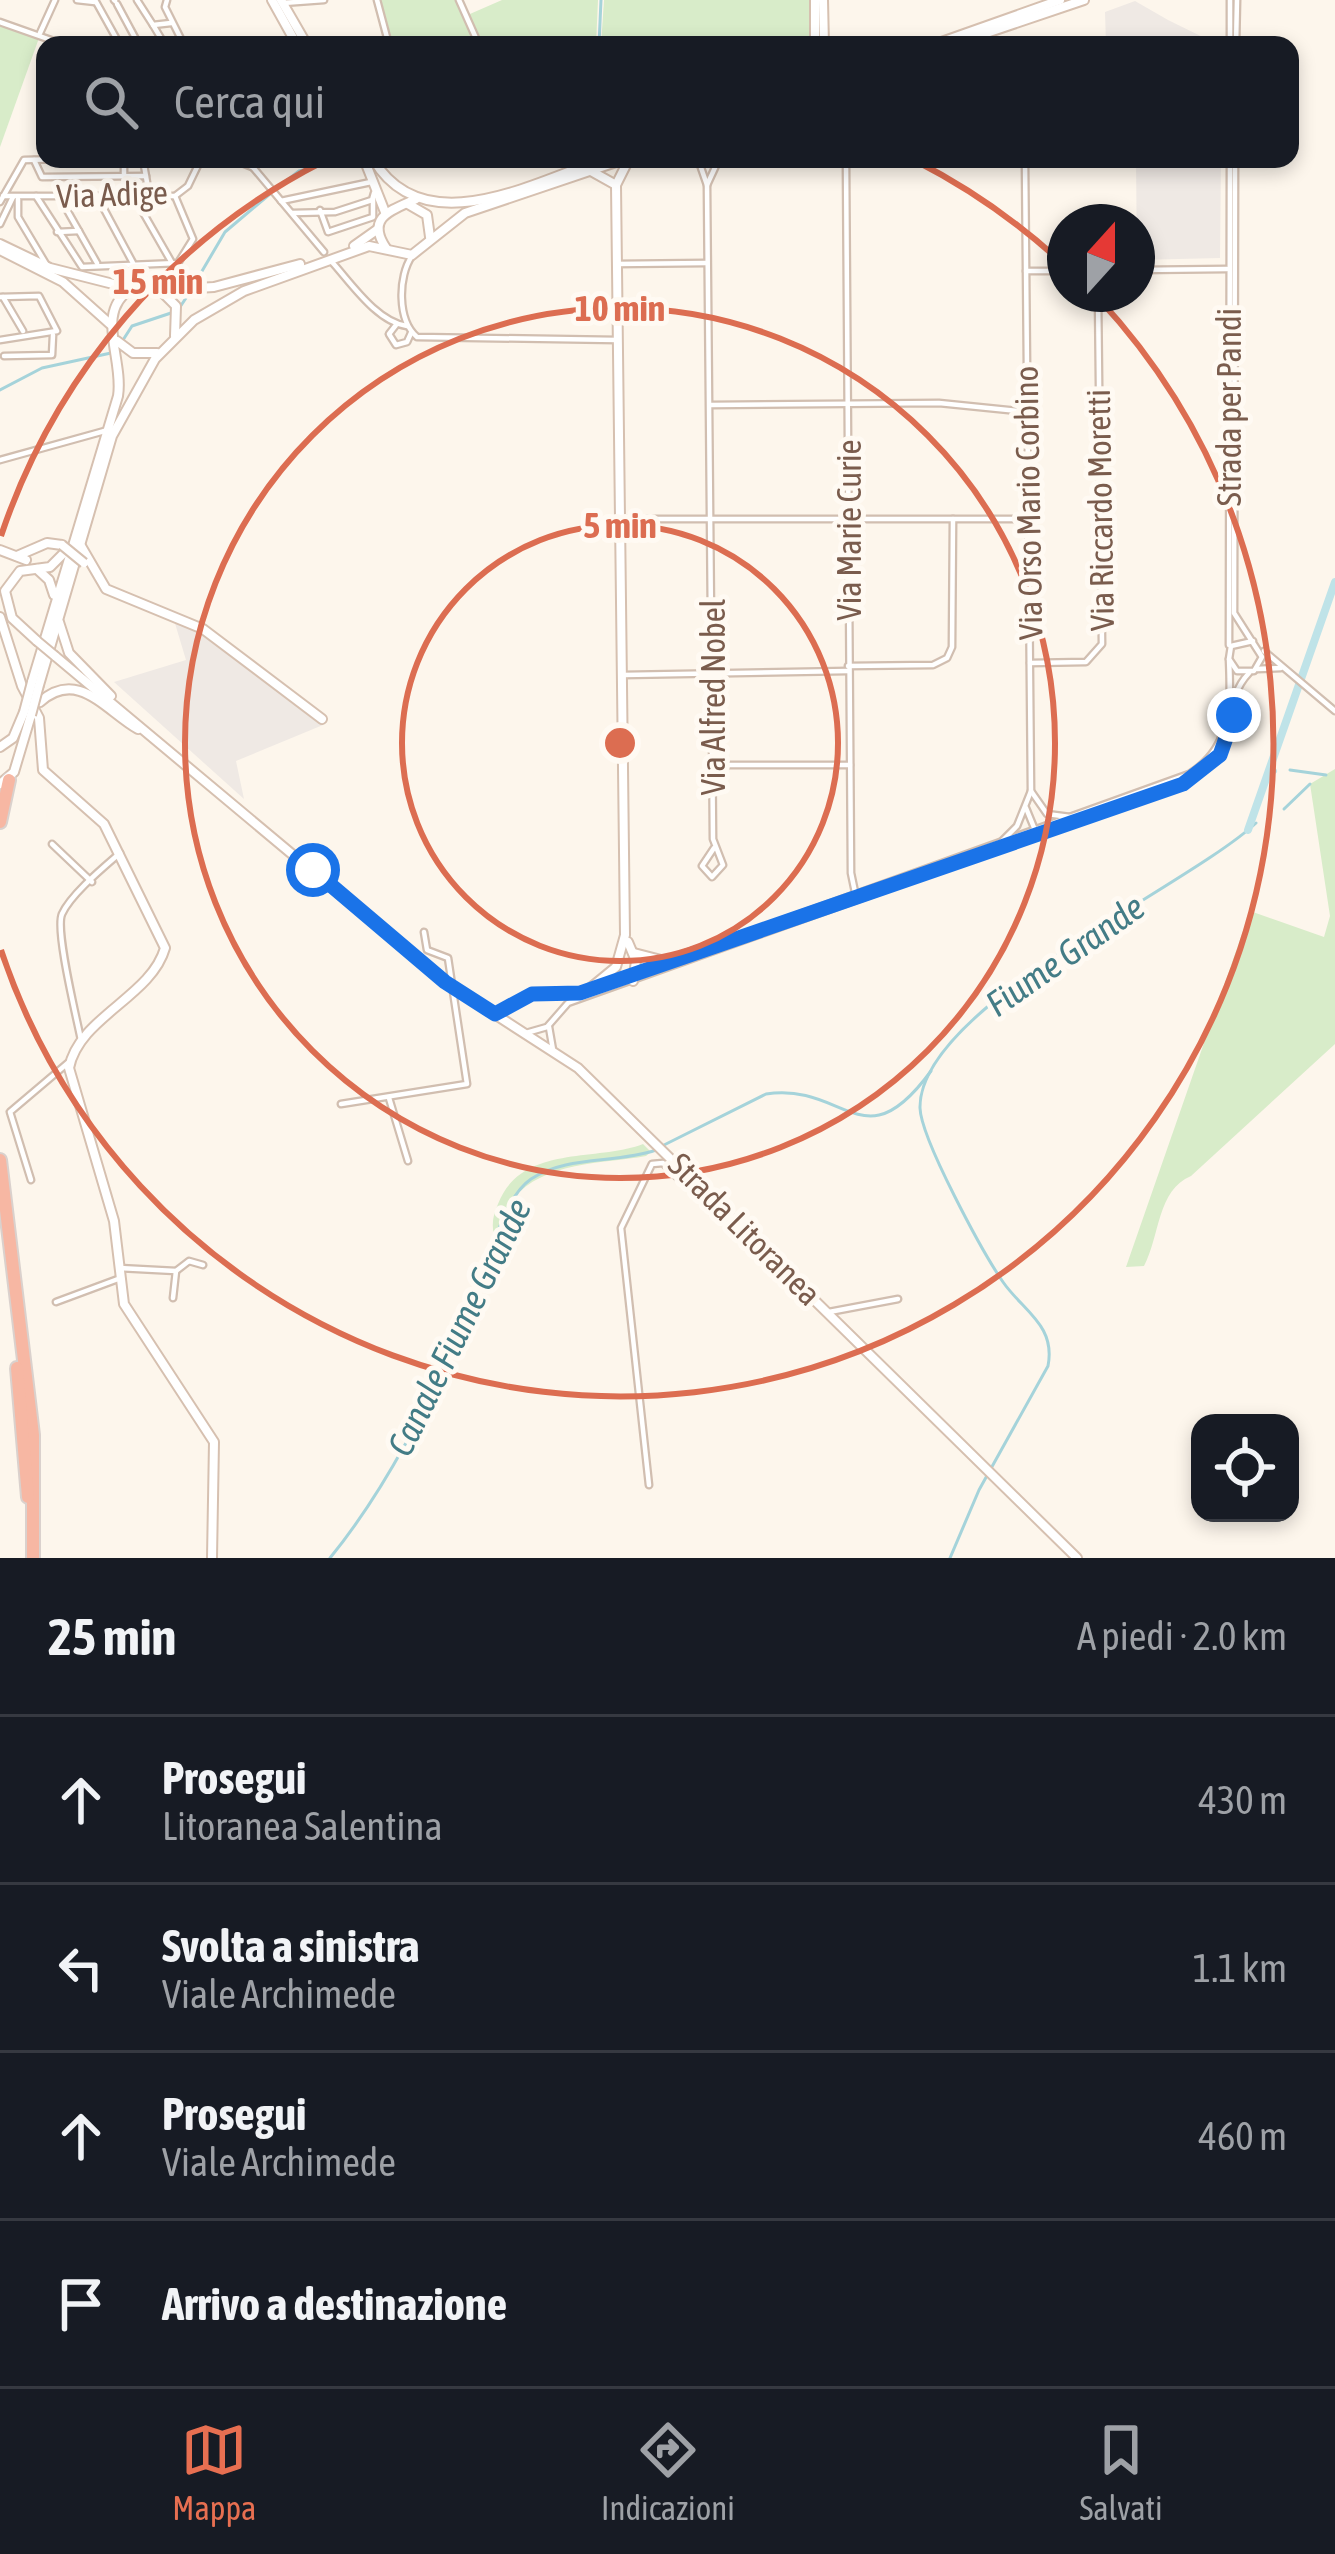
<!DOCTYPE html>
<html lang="it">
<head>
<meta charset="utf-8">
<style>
	:root { --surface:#171b24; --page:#242831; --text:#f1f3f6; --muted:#9ea1a6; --line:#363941; --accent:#e76f51 }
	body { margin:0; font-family:"Asap Condensed",sans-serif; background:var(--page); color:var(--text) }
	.controls { position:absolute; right:36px; bottom:36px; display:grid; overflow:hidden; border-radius:24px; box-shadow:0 6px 18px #0003 }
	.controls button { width:108px; height:108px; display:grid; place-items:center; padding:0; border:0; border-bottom:3px solid var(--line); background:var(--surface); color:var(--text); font:60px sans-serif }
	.compass { position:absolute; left:1047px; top:204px; width:108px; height:108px; border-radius:50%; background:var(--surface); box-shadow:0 6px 18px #0003; rotate:21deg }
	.stop { position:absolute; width:36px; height:36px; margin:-27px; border:9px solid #1a73e8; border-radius:50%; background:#fff }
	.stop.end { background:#1a73e8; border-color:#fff; box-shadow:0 3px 12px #0008 }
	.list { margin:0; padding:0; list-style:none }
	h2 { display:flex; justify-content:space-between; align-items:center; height:156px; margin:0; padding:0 48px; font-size:51px }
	h2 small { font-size:39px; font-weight:400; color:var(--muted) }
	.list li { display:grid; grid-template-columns:78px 1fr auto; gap:36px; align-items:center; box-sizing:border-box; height:168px; padding:0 48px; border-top:3px solid var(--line) }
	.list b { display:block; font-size:45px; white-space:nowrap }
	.list p { margin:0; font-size:39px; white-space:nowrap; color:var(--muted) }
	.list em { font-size:39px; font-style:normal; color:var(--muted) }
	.icon { flex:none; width:66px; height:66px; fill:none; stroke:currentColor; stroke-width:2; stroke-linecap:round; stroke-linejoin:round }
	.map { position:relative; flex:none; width:1335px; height:1558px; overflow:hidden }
	.search { position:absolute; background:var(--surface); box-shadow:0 6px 18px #0003; left:36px; right:36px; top:36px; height:132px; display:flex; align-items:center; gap:30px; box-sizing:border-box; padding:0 42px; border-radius:24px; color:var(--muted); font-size:45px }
	.sheet { height:828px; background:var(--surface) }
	nav { display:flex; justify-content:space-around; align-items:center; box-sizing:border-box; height:168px; border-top:3px solid var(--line); background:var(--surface); font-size:33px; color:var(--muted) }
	nav a { display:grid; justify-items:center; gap:6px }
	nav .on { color:var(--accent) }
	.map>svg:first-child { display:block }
	.industrial { fill:#efe9e4 }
	.green { fill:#d8ecc9 }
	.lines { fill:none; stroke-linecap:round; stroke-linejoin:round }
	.stream { stroke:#a5d3da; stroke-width:3 }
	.canal { stroke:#bfe3e8; stroke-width:6 }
	.river { stroke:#bfe3e8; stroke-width:8 }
	.street-casing { stroke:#d1beb0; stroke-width:9 }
	.secondary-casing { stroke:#d6c0b0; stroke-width:12 }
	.highway-casing { stroke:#dad1cd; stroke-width:16 }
	.street { stroke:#fff; stroke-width:4.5 }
	.secondary { stroke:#fff; stroke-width:8 }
	.highway { stroke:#f7b7a3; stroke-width:12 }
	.secondary-bridge-casing { stroke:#d6c0b0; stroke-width:12; stroke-linecap:butt }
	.secondary-bridge { stroke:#fff; stroke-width:8 }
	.route { stroke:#1a73e8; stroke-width:15 }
	.ring { fill:none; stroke:#dc6d51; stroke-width:6 }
	.labels { text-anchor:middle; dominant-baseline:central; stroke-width:10; stroke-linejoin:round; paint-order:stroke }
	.street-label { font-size:33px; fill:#7a5c4d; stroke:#fffaf3 }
	.water-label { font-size:36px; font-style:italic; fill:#437c86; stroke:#fffaf3 }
	.centre { fill:#dc6d51; stroke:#fffaf3; stroke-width:6 }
	.ring-label { font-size:36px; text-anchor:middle; font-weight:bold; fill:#dc6d51; stroke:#fffaf3; stroke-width:10; stroke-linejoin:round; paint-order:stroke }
</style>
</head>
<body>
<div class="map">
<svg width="1335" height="1558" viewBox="0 0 1335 1558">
	<rect width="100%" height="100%" fill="#fdf6ec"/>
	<g class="industrial">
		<path d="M1135,1L1168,20L1219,45H1099L1106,44L1105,12Z"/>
		<path d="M1100,159H1221L1220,258L1137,260L1136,161Z"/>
		<path d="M174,620L203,631L323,725L236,761L244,799L114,682L186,660Z"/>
	</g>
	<g class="green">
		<path d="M381,0H455L463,17L502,0H598L596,45H393Z"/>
		<path d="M604,0H813V45H601Z"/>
		<path d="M0,25L39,38L0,147Z"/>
		<path d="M1335,769V1044L1191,1176C1157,1190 1160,1236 1144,1266L1126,1267L1250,911L1324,937L1330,916L1310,784Z"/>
		<path d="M643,1144L651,1152L646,1156C603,1164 544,1161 513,1199C503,1212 507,1231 496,1241C491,1228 492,1217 498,1204C521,1144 597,1162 643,1144Z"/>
	</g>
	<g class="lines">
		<g class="stream">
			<path d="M599,45L601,0"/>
			<path d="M276,189L299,171L347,159"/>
			<path d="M195,283L225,232L270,194"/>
			<path d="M180,307L190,292"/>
			<path d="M123,340L132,326L171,313"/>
			<path d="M0,390L42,368L111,353"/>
			<path d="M1290,770L1326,775"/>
			<path d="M1284,809L1310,784"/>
			<path d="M664,1145L766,1094C846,1082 863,1164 931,1071"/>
			<path d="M330,1558C388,1487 428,1403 467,1320C485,1282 498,1201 531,1179C567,1155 616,1164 656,1150"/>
			<path d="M950,1558L979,1490L1048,1366C1056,1325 1023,1311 1003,1282C983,1253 921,1139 920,1108C918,1008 1186,888 1256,823"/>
		</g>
		<path class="canal" d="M1271,773L1274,771"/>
		<path class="river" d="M1248,830L1335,582"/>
		<defs>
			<g id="street">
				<path d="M77,0L95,2"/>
				<path d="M95,0L120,45"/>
				<path d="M114,0L115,1"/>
				<path d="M137,0L153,25L171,23"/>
				<path d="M167,0L165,7L184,45"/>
				<path d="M377,0L389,45"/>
				<path d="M459,0L479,45"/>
				<path d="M1230,0V45"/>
				<path d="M283,3L324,0"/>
				<path d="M117,4L139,45"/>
				<path d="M0,22L65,45"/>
				<path d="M153,25L165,45"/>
				<path d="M40,33L55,0"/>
				<path d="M1236,45L1237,0"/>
				<path d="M124,159V175"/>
				<path d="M143,159L149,194"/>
				<path d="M232,159L252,167"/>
				<path d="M246,159L324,252"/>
				<path d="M698,159L707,185L713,839L723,865L712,877L702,866L714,848"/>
				<path d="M846,159L851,873L856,897"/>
				<path d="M1025,159L1031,791L1047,814L1070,817"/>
				<path d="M1235,159L1234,613L1262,657L1254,671H1237L1229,659L1231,646L1253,641"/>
				<path d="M34,160L42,177L146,176"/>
				<path d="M707,185L719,159"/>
				<path d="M133,195L172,263"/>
				<path d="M3,196H175L188,186L201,159"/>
				<path d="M36,196L82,267L178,263L193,239L175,196"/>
				<path d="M59,196L97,263"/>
				<path d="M97,196L133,263"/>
				<path d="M18,199V217L46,264"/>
				<path d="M281,201L371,182"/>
				<path d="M0,202L24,160L64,159"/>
				<path d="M320,210L328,232L373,217V199"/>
				<path d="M292,213L335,212L372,200L374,193"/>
				<path d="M0,224L13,197"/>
				<path d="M57,232L79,231"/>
				<path d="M412,256C398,276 397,320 417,337L617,340"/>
				<path d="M332,262C351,283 377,322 407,326"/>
				<path d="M616,264L706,263"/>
				<path d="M1137,270L1227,269"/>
				<path d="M1026,271H1065"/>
				<path d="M0,297L39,296L57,331L0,340"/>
				<path d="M3,297L23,331"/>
				<path d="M396,325L389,334L396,345L407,342L411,333"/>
				<path d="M4,356L52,355L53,335"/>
				<path d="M711,405L939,403L1027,412"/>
				<path d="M0,460L108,430"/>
				<path d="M621,519H1028"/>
				<path d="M1229,645L1230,159"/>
				<path d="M1264,651L1335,711"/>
				<path d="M1030,663L1086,662L1102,644L1098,294"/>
				<path d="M848,666L933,665L947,658L952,647L953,519"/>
				<path d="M1257,669L1281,668"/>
				<path d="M623,675L848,671"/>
				<path d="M714,765H850"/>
				<path d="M1026,808L1035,830"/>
				<path d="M1001,842L1017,826L1031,791"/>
				<path d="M52,844L92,882"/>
				<path d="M495,1014L532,994L581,993L1189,774C1232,748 1231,704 1229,659"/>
				<path d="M549,1027L553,1050"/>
				<path d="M526,1033L547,1027L568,1003L1189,781C1249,745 1216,708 1249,673"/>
				<path d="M81,1040C76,1015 55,930 62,914C71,894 104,867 120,853"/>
				<path d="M389,1098L408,1161"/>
				<path d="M341,1104L467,1084L448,958L427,950L424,932"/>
				<path d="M31,1180L10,1112L69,1062"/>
				<path d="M119,1268L176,1271L189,1261L203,1265"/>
				<path d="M173,1298L176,1271"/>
				<path d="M56,1302L118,1279"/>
				<path d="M829,1312L898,1299"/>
				<path d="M649,1485L621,1228L652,1164L663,1163L678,1178H686"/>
			</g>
			<g id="secondary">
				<path d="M272,0L297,45"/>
				<path d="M281,0L307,45"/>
				<path d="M823,0L824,45"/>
				<path d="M815,45V0"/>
				<path d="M933,45L1060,0"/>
				<path d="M951,45L1084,0"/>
				<path d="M364,159L385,212"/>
				<path d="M373,159C423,244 533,183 603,159"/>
				<path d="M591,171L616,185"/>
				<path d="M408,204L427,215L430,237"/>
				<path d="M0,244L50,268L129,288"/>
				<path d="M354,246L378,229"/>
				<path d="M386,248C365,217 392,210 416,199"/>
				<path d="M0,250L63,282L110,324"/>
				<path d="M162,290L214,287L300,264"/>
				<path d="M117,341L133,353H157"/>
				<path d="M81,546L106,589L203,629L322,719"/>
				<path d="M0,550L26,560"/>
				<path d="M17,556L47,543L62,545"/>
				<path d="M37,569L49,580L54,595"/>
				<path d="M0,617L22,686L39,718L43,770L104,824L165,948C151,997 79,1017 69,1068L114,1221L124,1304L214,1442L212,1558"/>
				<path d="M59,622L69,653L111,696"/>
				<path d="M37,641L12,618L5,591L20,571L50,567L68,549"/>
				<path d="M55,656L445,982L578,1068L1077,1558"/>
				<path d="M32,682L118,396C124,359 94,312 131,289L160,290L176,306L175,336"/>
				<path d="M39,685L112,436L155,359L194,320L244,291L369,246L412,255L465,213L625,159"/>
				<path d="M40,702C78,668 106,711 138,729"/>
				<path d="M0,747L13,738L24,712"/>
				<path d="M0,784L14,772L31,715"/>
				<path d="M628,942L636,961L633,981"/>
				<path d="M634,953L669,962"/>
				<path d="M588,990L616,967L625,935L616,185L629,159"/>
			</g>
			<g id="highway">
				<path d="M0,822L9,780"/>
				<path d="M0,1160L33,1435V1558"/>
				<path d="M17,1368L28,1497"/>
			</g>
		</defs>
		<use href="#street" class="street-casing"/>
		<use href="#secondary" class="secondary-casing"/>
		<use href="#highway" class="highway-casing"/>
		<use href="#street" class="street"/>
		<use href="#secondary" class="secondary"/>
		<use href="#highway" class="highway"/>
		<defs>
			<g id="secondary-bridge">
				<path d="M62,545L84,563"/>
				<path d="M37,641L55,656"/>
				<path d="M24,712L32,682"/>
				<path d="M31,715L39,685"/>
			</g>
		</defs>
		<use href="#secondary-bridge" class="secondary-bridge-casing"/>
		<use href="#secondary-bridge" class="secondary-bridge"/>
	</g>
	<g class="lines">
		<path class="route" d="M313,870L445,982L495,1014L532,994L580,993L1183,784L1220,755L1234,715"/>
	</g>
	<g class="ring">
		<circle cx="620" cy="743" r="218"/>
		<circle cx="620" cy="743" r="435"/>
		<path d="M1 536A653 653 0 0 1 324 161M916 161A653 653 0 0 1 1061 262M1098 298A653 653 0 1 1 1 950"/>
	</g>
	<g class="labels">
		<g class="street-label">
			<text transform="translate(112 194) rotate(-2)">Via Adige</text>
			<text transform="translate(1229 407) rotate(-90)">Strada per Pandi</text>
			<text transform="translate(1028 503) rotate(-91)">Via Orso Mario Corbino</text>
			<text transform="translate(1100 510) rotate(-91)">Via Riccardo Moretti</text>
			<text transform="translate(849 530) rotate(-90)">Via Marie Curie</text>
			<text transform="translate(713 697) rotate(-90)">Via Alfred Nobel</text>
			<text transform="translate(745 1229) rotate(45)">Strada Litoranea</text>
		</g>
		<g class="water-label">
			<text transform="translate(1065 955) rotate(-35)">Fiume Grande</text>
			<text transform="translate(459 1327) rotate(-64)">Canale Fiume Grande</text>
		</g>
	</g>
	<circle cx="620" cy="743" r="18" class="centre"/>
	<g class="ring-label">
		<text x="158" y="294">15 min</text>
		<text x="620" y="321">10 min</text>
		<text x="620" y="538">5 min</text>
	</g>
</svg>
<div class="controls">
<button><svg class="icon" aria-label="locate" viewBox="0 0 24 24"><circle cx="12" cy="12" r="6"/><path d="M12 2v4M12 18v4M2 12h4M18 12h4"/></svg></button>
</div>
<svg class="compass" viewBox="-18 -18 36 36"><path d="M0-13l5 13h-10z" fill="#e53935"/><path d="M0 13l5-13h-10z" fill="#9ea1a6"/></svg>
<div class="stop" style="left:313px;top:870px"></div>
<div class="stop end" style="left:1234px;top:715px"></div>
<div class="search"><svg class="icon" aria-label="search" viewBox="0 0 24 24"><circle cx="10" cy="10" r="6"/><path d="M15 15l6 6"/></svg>Cerca qui</div>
</div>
<section class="sheet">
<h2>25 min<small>A piedi · 2.0 km</small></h2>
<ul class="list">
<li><svg class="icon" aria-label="ahead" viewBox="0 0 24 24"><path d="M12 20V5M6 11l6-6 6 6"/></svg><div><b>Prosegui</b><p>Litoranea Salentina</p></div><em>430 m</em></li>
<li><svg class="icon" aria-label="left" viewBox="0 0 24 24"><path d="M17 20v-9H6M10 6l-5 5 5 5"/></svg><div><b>Svolta a sinistra</b><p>Viale Archimede</p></div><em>1.1 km</em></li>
<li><svg class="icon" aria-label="ahead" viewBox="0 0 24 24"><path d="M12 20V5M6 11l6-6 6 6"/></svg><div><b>Prosegui</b><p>Viale Archimede</p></div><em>460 m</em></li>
<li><svg class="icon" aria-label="arrive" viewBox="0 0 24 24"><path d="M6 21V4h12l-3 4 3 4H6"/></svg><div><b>Arrivo a destinazione</b></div></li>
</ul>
</section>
<nav>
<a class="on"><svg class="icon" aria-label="map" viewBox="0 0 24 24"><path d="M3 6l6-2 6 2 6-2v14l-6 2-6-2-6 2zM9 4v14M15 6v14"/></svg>Mappa</a>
<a><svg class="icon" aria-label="directions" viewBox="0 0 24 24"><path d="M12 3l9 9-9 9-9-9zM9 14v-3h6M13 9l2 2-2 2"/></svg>Indicazioni</a>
<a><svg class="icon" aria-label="saved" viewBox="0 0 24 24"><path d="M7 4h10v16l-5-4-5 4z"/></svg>Salvati</a>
</nav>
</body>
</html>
